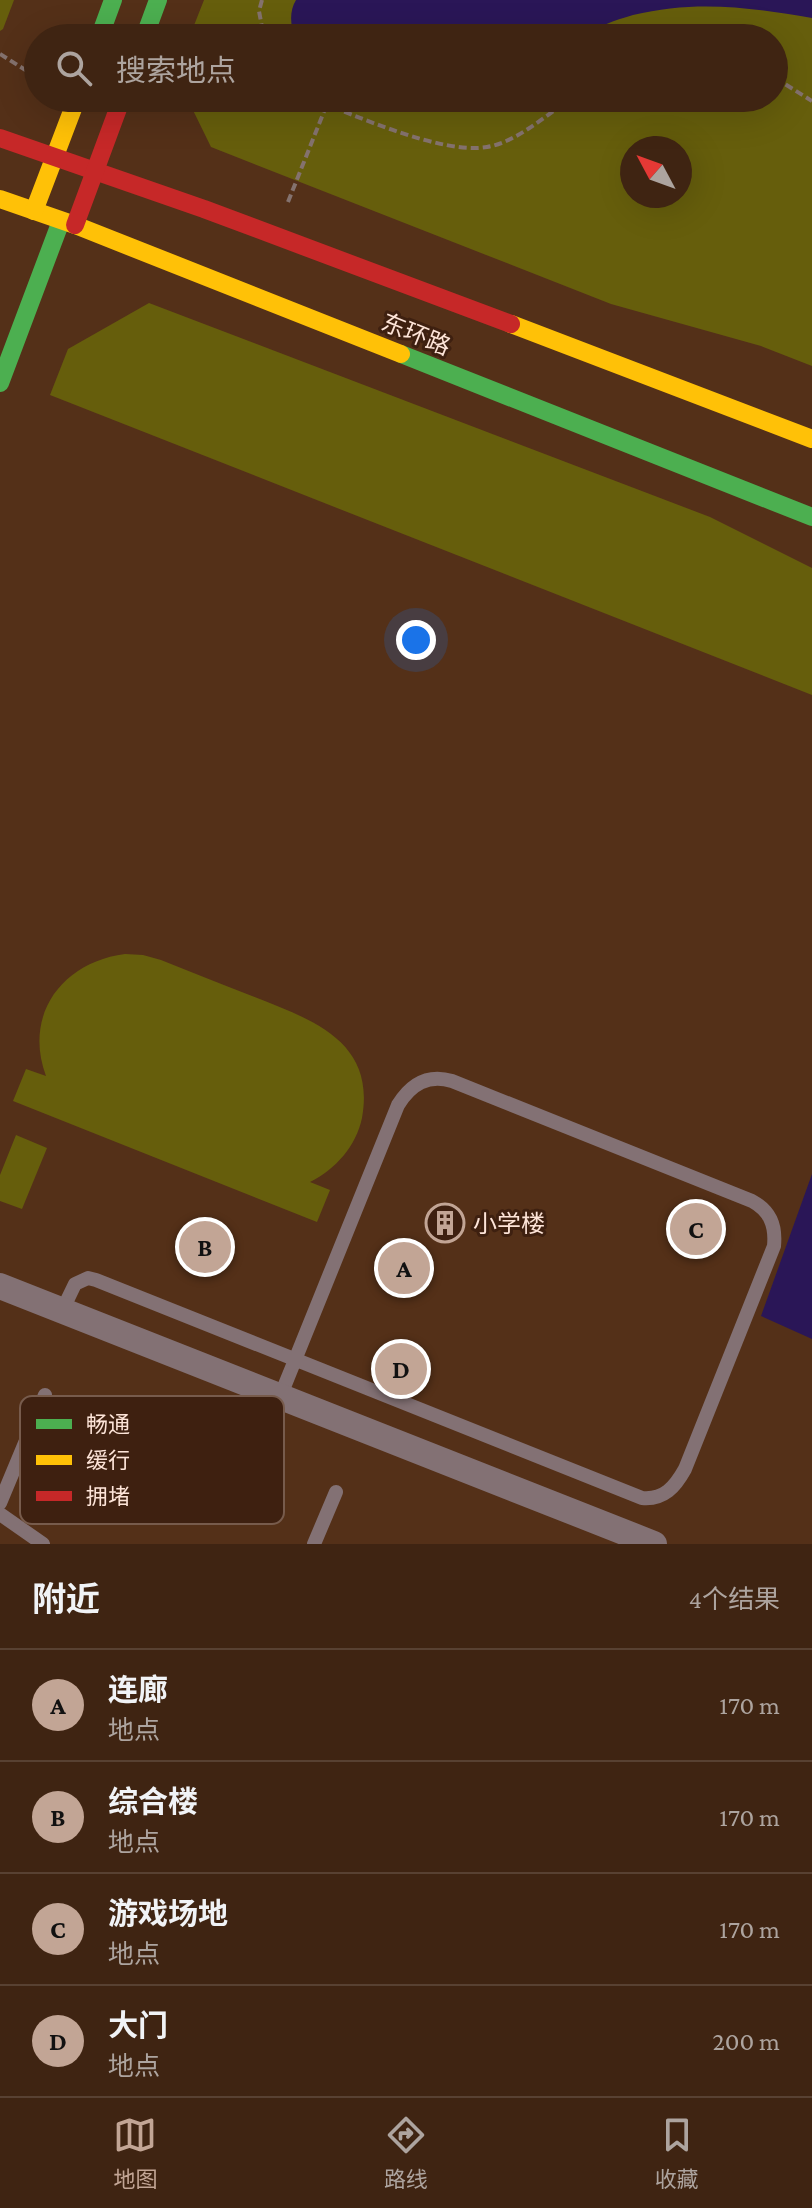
<!DOCTYPE html>
<html lang="zh">
<head>
<meta charset="utf-8">
<style>
	:root { --surface:#3f2412; --page:#462c1b; --text:#f1f3f6; --muted:#ada49f; --line:#584132; --accent:#c2a595 }
	body { margin:0; font-family:"Crimson Pro","Noto Sans SC",serif; background:var(--page); color:var(--text) }
	.compass { position:absolute; left:620px; top:136px; width:72px; height:72px; border-radius:50%; background:var(--surface); box-shadow:0 8px 32px #0002; rotate:311deg }
	.you { position:absolute; left:416px; top:640px; width:28px; height:28px; margin:-20px; border:6px solid #fff; border-radius:50%; background:#1a73e8; box-shadow:0 0 0 12px #1a73e833 }
	.badge { display:grid; place-items:center; width:52px; height:52px; border-radius:50%; background:var(--accent); color:#111; font-size:26px; font-weight:700 }
	.pin { position:absolute; translate:-50% -50%; border:4px solid #fff; box-shadow:0 2px 8px #0006 }
	.list { margin:0; padding:0; list-style:none }
	h2 { display:flex; justify-content:space-between; align-items:center; height:104px; margin:0; padding:0 32px; font-size:34px }
	h2 small { font-size:26px; font-weight:400; color:var(--muted) }
	.list li { display:grid; grid-template-columns:52px 1fr auto; gap:24px; align-items:center; box-sizing:border-box; height:112px; padding:0 32px; border-top:2px solid var(--line) }
	.list b { display:block; font-size:30px; white-space:nowrap }
	.list p { margin:0; font-size:26px; white-space:nowrap; color:var(--muted) }
	.list em { font-size:26px; font-style:normal; color:var(--muted) }
	.icon { flex:none; width:44px; height:44px; fill:none; stroke:currentColor; stroke-width:2; stroke-linecap:round; stroke-linejoin:round }
	.map { position:relative; flex:none; width:812px; height:1544px; overflow:hidden }
	.search { position:absolute; background:var(--surface); box-shadow:0 8px 32px #0002; left:24px; right:24px; top:24px; height:88px; display:flex; align-items:center; gap:20px; box-sizing:border-box; padding:0 28px; border-radius:44px; color:var(--muted); font-size:30px }
	.sheet { height:552px; background:var(--surface) }
	nav { display:flex; justify-content:space-around; align-items:center; box-sizing:border-box; height:112px; border-top:2px solid var(--line); background:var(--surface); font-size:22px; color:var(--muted) }
	nav a { display:grid; justify-items:center; gap:4px }
	nav .on { color:var(--accent) }
	.map>svg:first-child { display:block }
	.green { fill:#665e0c; fill-rule:evenodd }
	.water { fill:#2a1657 }
	.lines { fill:none; stroke-linecap:round; stroke-linejoin:round }
	.path { stroke:#84726e; stroke-width:4; stroke-dasharray:8 4; stroke-linecap:butt }
	.lane { stroke:#837174; stroke-width:14 }
	.street { stroke:#837174; stroke-width:26 }
	.fast { stroke:#4caf50; stroke-width:18 }
	.slow { stroke:#ffc107; stroke-width:18 }
	.jam { stroke:#c62828; stroke-width:18 }
	.labels { text-anchor:middle; dominant-baseline:central; stroke-width:6; stroke-linejoin:round; paint-order:stroke }
	.street-label { font-size:24px; fill:#fde4d8; stroke:#3e2010 }
	.poi-label { font-size:24px; fill:#fde4d8; stroke:#3e2010; text-anchor:start }
	.key { fill:#3e2010; stroke:#775b4c; stroke-width:2 }
	.key-label { font-size:22px; fill:#fde4d8 }
</style>
</head>
<body>
<div class="map">
<svg width="812" height="1544" viewBox="0 0 812 1544">
	<rect width="100%" height="100%" fill="#543018"/>
	<g class="green">
		<path d="M0,0H14L3,29L0,31Z"/>
		<path d="M204,0H812V366L761,346L611,304L211,147L187,98H774V38H189ZM632,148H680V196H632Z"/>
		<path d="M149,303L710,517L812,568V695L50,395L68,349Z"/>
		<path d="M125,954L143,955L161,960C191,972 221,984 252,996C310,1019 376,1040 362,1118C356,1146 336,1169 310,1182L330,1190L317,1222L13,1101L26,1069L46,1076C23,1014 63,962 125,954Z"/>
		<path d="M16,1135L47,1148L22,1209L0,1201V1175Z"/>
	</g>
	<g class="water">
		<path d="M296,0H812V18C749,7 695,0 633,15C613,21 599,25 583,38H296C290,27 289,11 296,0Z"/>
		<path d="M428,98H507C483,116 456,105 428,98Z"/>
		<path d="M812,1174V1339L761,1316Z"/>
	</g>
	<g class="lines">
		<g class="path">
			<path d="M262,0L259,11L264,38"/>
			<path d="M0,54L38,78"/>
			<path d="M774,82L785,84L812,101"/>
			<path d="M311,98C353,115 443,155 487,147C517,142 546,115 572,98"/>
			<path d="M288,202L327,104"/>
		</g>
		<g class="lane">
			<path d="M62,1311L75,1284L88,1278L96,1280L642,1498C664,1500 675,1487 685,1469L774,1246C776,1225 770,1211 752,1201L452,1081C428,1074 411,1084 398,1105L295,1360L280,1397"/>
			<path d="M0,1503L45,1395"/>
			<path d="M0,1514L43,1544"/>
			<path d="M314,1544L336,1492"/>
		</g>
		<path class="street" d="M0,1286L654,1544"/>
		<g class="fast">
			<path d="M99,38L113,0"/>
			<path d="M144,38L158,0"/>
			<path d="M401,354L812,517"/>
			<path d="M0,383L61,221"/>
		</g>
		<g class="slow">
			<path d="M0,199L75,225L401,354"/>
			<path d="M34,211L77,98"/>
			<path d="M511,324L812,439"/>
		</g>
		<g class="jam">
			<path d="M0,138L204,209L511,324"/>
			<path d="M75,225L122,98"/>
		</g>
	</g>
	<defs>
		<symbol id="building-ring" viewBox="-11 -11 22 22"><circle r="9.5" fill="#3e2010" stroke="#c2a595" stroke-width="1.5"/><path d="M-4-6H4V6H1V3H-1V6H-4ZM-2.5-4.3h1.7v1.8h-1.7ZM.8-4.3h1.7v1.8H.8ZM-2.5-1h1.7V.8h-1.7ZM.8-1h1.7V.8H.8Z" fill="#c2a595"/></symbol>
	</defs>
	<g fill-rule="evenodd">
		<use href="#building-ring" x="423" y="1201" width="44" height="44"/>
	</g>
	<g class="labels">
		<g class="street-label">
			<text transform="translate(416 334) rotate(22)">东环路</text>
		</g>
		<g class="poi-label">
			<text x="473" y="1223">小学楼</text>
		</g>
	</g>
	<rect x="20" y="1396" width="264" height="128" rx="12" class="key"/>
	<rect x="36" y="1419" width="36" height="10" fill="#4caf50"/>
	<rect x="36" y="1455" width="36" height="10" fill="#ffc107"/>
	<rect x="36" y="1491" width="36" height="10" fill="#c62828"/>
	<g class="key-label">
		<text x="86" y="1432">畅通</text>
		<text x="86" y="1468">缓行</text>
		<text x="86" y="1504">拥堵</text>
	</g>
</svg>
<svg class="compass" viewBox="-18 -18 36 36"><path d="M0-13l5 13h-10z" fill="#e53935"/><path d="M0 13l5-13h-10z" fill="#ada49f"/></svg>
<div class="you"></div>
<div class="pin badge" style="left:404px;top:1268px">A</div>
<div class="pin badge" style="left:205px;top:1247px">B</div>
<div class="pin badge" style="left:696px;top:1229px">C</div>
<div class="pin badge" style="left:401px;top:1369px">D</div>
<div class="search"><svg class="icon" aria-label="search" viewBox="0 0 24 24"><circle cx="10" cy="10" r="6"/><path d="M15 15l6 6"/></svg>搜索地点</div>
</div>
<section class="sheet">
<h2>附近<small>4个结果</small></h2>
<ul class="list">
<li><span class="badge">A</span><div><b>连廊</b><p>地点</p></div><em>170 m</em></li>
<li><span class="badge">B</span><div><b>综合楼</b><p>地点</p></div><em>170 m</em></li>
<li><span class="badge">C</span><div><b>游戏场地</b><p>地点</p></div><em>170 m</em></li>
<li><span class="badge">D</span><div><b>大门</b><p>地点</p></div><em>200 m</em></li>
</ul>
</section>
<nav>
<a class="on"><svg class="icon" aria-label="map" viewBox="0 0 24 24"><path d="M3 6l6-2 6 2 6-2v14l-6 2-6-2-6 2zM9 4v14M15 6v14"/></svg>地图</a>
<a><svg class="icon" aria-label="directions" viewBox="0 0 24 24"><path d="M12 3l9 9-9 9-9-9zM9 14v-3h6M13 9l2 2-2 2"/></svg>路线</a>
<a><svg class="icon" aria-label="saved" viewBox="0 0 24 24"><path d="M7 4h10v16l-5-4-5 4z"/></svg>收藏</a>
</nav>
</body>
</html>
